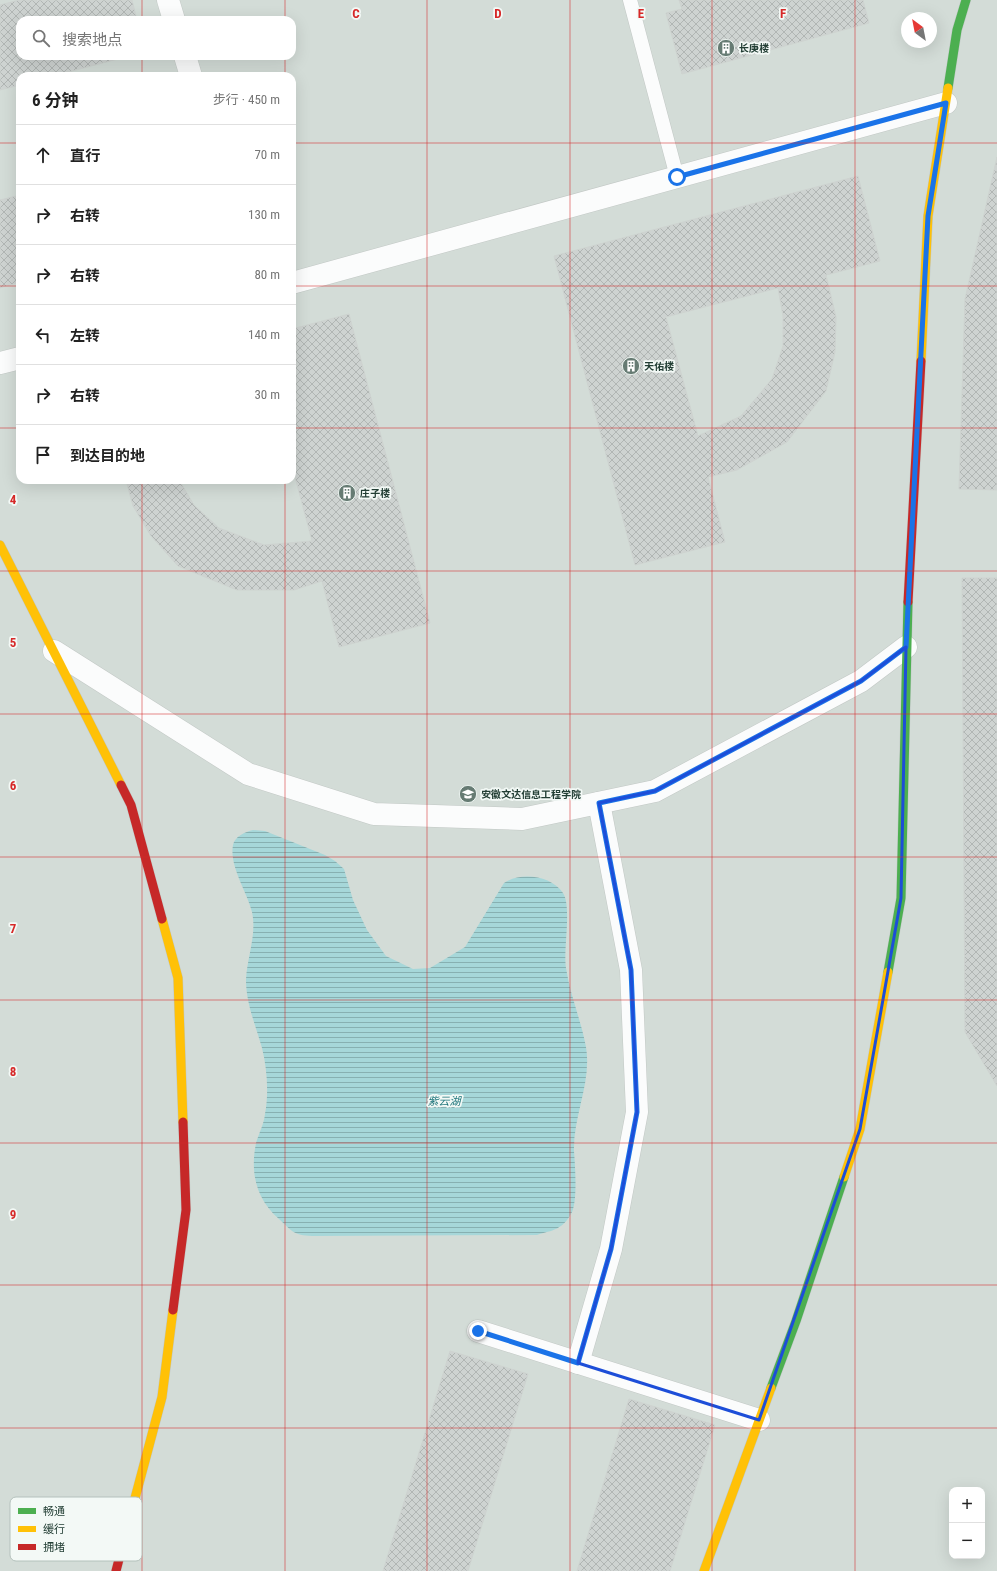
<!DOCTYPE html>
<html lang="zh">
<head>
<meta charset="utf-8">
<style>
	:root { --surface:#fff; --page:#f6f6f6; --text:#222; --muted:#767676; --line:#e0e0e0 }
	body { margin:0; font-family:"Roboto Condensed","Noto Sans SC",sans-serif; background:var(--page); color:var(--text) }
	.controls { position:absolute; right:12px; bottom:12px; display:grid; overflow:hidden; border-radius:8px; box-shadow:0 4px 16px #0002 }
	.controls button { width:36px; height:36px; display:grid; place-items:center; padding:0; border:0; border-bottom:1px solid var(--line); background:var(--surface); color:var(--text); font:20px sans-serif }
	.compass { position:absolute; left:901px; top:12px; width:36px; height:36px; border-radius:50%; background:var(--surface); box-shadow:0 4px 16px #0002; rotate:328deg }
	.stop { position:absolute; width:12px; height:12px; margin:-9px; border:3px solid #1a73e8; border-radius:50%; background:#fff }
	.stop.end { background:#1a73e8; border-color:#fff; box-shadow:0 1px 4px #0008 }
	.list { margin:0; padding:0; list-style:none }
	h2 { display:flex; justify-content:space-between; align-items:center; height:52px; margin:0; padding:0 16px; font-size:17px }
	h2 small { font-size:13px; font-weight:400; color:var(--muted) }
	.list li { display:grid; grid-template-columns:26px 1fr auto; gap:12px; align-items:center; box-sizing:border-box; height:60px; padding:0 16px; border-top:1px solid var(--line) }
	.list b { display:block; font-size:15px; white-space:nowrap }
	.list em { font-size:13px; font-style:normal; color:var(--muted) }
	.icon { flex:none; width:22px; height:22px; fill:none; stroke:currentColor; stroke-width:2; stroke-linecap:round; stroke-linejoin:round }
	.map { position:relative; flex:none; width:997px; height:1571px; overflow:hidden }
	.search { position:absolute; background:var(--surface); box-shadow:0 4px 16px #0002; left:16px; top:16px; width:280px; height:44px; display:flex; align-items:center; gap:10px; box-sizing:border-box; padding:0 14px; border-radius:12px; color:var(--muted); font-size:15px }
	.panel { position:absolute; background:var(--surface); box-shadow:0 4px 16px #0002; left:16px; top:72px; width:280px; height:412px; border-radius:12px }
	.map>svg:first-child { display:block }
	.built { fill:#d3dcd7; fill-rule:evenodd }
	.water { fill:url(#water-rules) }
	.building { fill:url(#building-cross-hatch); stroke:#ced3d0; fill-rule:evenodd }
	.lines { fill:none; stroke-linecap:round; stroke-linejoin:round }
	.lane-casing { stroke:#c2c8c5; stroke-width:15 }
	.street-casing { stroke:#c2c8c5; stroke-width:23 }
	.fast-casing { stroke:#c0c8c5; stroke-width:10 }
	.slow-casing { stroke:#c0c8c5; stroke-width:10 }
	.jam-casing { stroke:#c0c8c5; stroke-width:10 }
	.lane { stroke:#fbfcfc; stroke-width:14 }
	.street { stroke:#fbfcfc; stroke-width:22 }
	.fast { stroke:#4caf50; stroke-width:9 }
	.slow { stroke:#ffc107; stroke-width:9 }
	.jam { stroke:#c62828; stroke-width:9 }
	.route { stroke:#1a73e8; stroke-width:5 }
	.marked { fill:none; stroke:#1d4ed8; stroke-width:3; stroke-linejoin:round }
	.grid { fill:none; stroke:#d62828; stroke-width:1; stroke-opacity:0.55 }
	.labels { text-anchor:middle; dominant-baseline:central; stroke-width:3.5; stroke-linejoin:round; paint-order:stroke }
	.poi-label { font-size:10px; font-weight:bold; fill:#223e34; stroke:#f3f9f6; text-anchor:start }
	.water-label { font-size:11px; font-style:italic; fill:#1c747a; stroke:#f3f9f6 }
	.key { fill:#f3f9f6; stroke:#b4c1bc; stroke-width:1 }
	.key-label { font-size:11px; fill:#223e34 }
	.grid-label { font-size:13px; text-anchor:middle; font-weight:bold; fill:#d62828; stroke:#f3f9f6; stroke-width:3.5; stroke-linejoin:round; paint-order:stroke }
</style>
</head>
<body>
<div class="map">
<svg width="997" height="1571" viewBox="0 0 997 1571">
	<defs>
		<pattern id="water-rules" width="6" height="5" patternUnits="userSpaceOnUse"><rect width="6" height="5" fill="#a6d7d9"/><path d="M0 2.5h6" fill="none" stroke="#87b0b1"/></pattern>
		<pattern id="building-cross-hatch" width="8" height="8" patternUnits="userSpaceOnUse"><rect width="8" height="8" fill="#ced3d1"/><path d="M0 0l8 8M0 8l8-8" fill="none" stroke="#b1b6b4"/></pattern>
	</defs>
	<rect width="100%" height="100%" fill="#e5ebe8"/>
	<path class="built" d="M0,0H997V1571H0ZM907,18H931V42H907ZM20,20H292V56H20ZM20,76H292V480H20ZM952,1490H982V1556H952Z"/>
	<path class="water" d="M253,830L265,831L325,855L335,861L344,869L353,900L367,930L386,956L413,969L430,968L465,947L504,883C520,872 551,875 563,893C572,907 563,949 566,968C570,995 581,1020 586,1047C592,1082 573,1116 574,1151C575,1165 578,1203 571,1214C562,1230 553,1230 537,1235L312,1236C293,1235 293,1232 279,1219C256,1199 250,1173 256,1143C259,1133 264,1124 265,1114C269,1093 267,1068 262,1048C256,1026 246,1004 246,980C247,957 257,935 252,912C247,892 229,866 233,845C235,836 245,832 253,830Z"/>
	<g class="building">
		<path d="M19,0H132L137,20H20V56H129L53,76H20V85L0,90V5Z"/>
		<path d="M679,0H863L869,23L682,74L666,13L682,9Z"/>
		<path d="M997,157V490L959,489L965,299Z"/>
		<path d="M858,176L880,261L826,275L836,317L835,352L826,391L787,442L737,470L708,477L725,542L635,565L554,256ZM778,288L783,316V346L772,379L741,416L698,436L666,317Z"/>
		<path d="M20,195V282L0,288V200Z"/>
		<path d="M349,314L430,623L339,647L322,581L294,590H237L178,566L151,536L133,506L126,480H179L194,505L219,528L264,545L312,541L292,466V329Z"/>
		<path d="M962,578H997V1086L965,1032Z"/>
		<path d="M450,1351L528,1374L468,1571H383Z"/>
		<path d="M629,1399L715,1425L670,1571H577Z"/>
	</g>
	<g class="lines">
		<defs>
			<path id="lane" d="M630,0L677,177"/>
			<g id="street">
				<path d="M168,0L174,20"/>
				<path d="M185,56L191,76"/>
				<path d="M292,283L946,103"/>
				<path d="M0,363L20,358"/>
				<path d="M54,651L248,774L374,814L522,819L655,791L861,681L906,647"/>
				<path d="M478,1331L759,1420"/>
				<path d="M578,1363L611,1249L637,1112L631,970L599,803"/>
			</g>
			<g id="fast">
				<path d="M948,88L957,30L966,0"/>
				<path d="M888,972L901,898L908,602"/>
				<path d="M771,1388L796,1321L844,1177"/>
			</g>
			<g id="slow">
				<path d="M921,361L928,216L948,88"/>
				<path d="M0,545L121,785"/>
				<path d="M162,919L178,978L183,1122"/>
				<path d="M844,1177L860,1129L888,972"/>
				<path d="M130,1517L162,1397L173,1310"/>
				<path d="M704,1571L771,1388"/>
			</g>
			<g id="jam">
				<path d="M908,602L921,361"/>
				<path d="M121,785L131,805L162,919"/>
				<path d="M173,1310L186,1210L183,1122"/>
				<path d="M116,1571L130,1517"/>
			</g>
		</defs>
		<use href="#lane" class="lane-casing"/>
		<use href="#street" class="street-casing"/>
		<use href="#fast" class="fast-casing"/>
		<use href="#slow" class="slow-casing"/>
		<use href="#jam" class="jam-casing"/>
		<use href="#lane" class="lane"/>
		<use href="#street" class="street"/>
		<use href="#fast" class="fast"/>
		<use href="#slow" class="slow"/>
		<use href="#jam" class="jam"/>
	</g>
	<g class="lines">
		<path class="route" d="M478,1331L578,1363L611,1249L637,1112L631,970L599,803L655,791L861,681L906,647L928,216L946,103L677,177"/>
	</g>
	<path class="marked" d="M906,647L901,898L860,1129L759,1420L578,1363L611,1249L637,1112L631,970L599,803L655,791L861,681Z"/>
	<path class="grid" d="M142,0V20M285,0V20M427,0V1571M570,0V1571M712,0V1571M855,0V1571M142,56V76M285,56V76M0,143H20M292,143H997M0,286H20M292,286H997M0,428H20M292,428H997M142,480V1571M285,480V1571M0,571H997M0,714H997M0,857H997M0,1000H997M0,1143H997M0,1285H997M0,1428H997"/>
	<defs>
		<symbol id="building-disc" viewBox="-11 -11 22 22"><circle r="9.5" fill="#667b73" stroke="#f3f9f6"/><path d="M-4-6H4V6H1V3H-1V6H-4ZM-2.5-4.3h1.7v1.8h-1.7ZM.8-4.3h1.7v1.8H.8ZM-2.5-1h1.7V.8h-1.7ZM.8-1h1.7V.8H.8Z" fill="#fff"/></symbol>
		<symbol id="university-disc" viewBox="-11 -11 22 22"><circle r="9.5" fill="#667b73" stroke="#f3f9f6"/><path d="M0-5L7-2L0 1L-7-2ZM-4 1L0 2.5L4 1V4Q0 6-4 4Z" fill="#fff"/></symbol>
	</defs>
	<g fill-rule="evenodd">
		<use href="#building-disc" x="716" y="38" width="20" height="20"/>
		<use href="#building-disc" x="621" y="356" width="20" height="20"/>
		<use href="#building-disc" x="337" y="483" width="20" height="20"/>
		<use href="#university-disc" x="458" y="784" width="20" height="20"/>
	</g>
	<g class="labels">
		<g class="poi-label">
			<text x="739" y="48">长庚楼</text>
			<text x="644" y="366">天佑楼</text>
			<text x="360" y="493">庄子楼</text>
			<text x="481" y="794">安徽文达信息工程学院</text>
		</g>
		<g class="water-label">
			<text x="444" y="1101">紫云湖</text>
		</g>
	</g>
	<rect x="10" y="1497" width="132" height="64" rx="6" class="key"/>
	<rect x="18" y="1508" width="18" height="6" fill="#4caf50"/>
	<rect x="18" y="1526" width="18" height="6" fill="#ffc107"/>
	<rect x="18" y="1544" width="18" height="6" fill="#c62828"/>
	<g class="key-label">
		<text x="43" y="1515">畅通</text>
		<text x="43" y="1533">缓行</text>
		<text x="43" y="1551">拥堵</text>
	</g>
	<g class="grid-label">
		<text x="356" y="18">C</text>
		<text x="498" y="18">D</text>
		<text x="641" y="18">E</text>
		<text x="783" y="18">F</text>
		<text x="13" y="504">4</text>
		<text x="13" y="647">5</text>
		<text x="13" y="790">6</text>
		<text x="13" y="933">7</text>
		<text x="13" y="1076">8</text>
		<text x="13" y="1219">9</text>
	</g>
</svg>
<div class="controls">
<button>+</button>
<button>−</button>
</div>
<svg class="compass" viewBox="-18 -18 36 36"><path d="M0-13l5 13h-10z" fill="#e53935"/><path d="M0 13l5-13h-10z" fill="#767676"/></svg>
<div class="stop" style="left:677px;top:177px"></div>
<div class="stop end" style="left:478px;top:1331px"></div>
<div class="search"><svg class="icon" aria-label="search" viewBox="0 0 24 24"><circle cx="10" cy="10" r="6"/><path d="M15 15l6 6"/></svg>搜索地点</div>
<section class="panel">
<h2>6 分钟<small>步行 · 450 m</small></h2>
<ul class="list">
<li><svg class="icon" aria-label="ahead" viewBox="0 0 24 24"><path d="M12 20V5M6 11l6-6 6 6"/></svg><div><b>直行</b></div><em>70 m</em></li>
<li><svg class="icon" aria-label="right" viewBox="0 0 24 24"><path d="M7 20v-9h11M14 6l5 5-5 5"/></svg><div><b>右转</b></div><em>130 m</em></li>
<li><svg class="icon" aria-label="right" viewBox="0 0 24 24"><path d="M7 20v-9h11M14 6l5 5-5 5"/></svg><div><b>右转</b></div><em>80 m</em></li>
<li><svg class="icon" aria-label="left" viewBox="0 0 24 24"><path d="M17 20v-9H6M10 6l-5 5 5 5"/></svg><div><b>左转</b></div><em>140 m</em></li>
<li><svg class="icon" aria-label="right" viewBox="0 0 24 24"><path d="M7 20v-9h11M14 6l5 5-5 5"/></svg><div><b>右转</b></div><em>30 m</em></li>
<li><svg class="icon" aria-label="arrive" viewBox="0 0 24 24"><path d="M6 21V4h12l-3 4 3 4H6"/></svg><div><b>到达目的地</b></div></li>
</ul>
</section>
</div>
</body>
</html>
